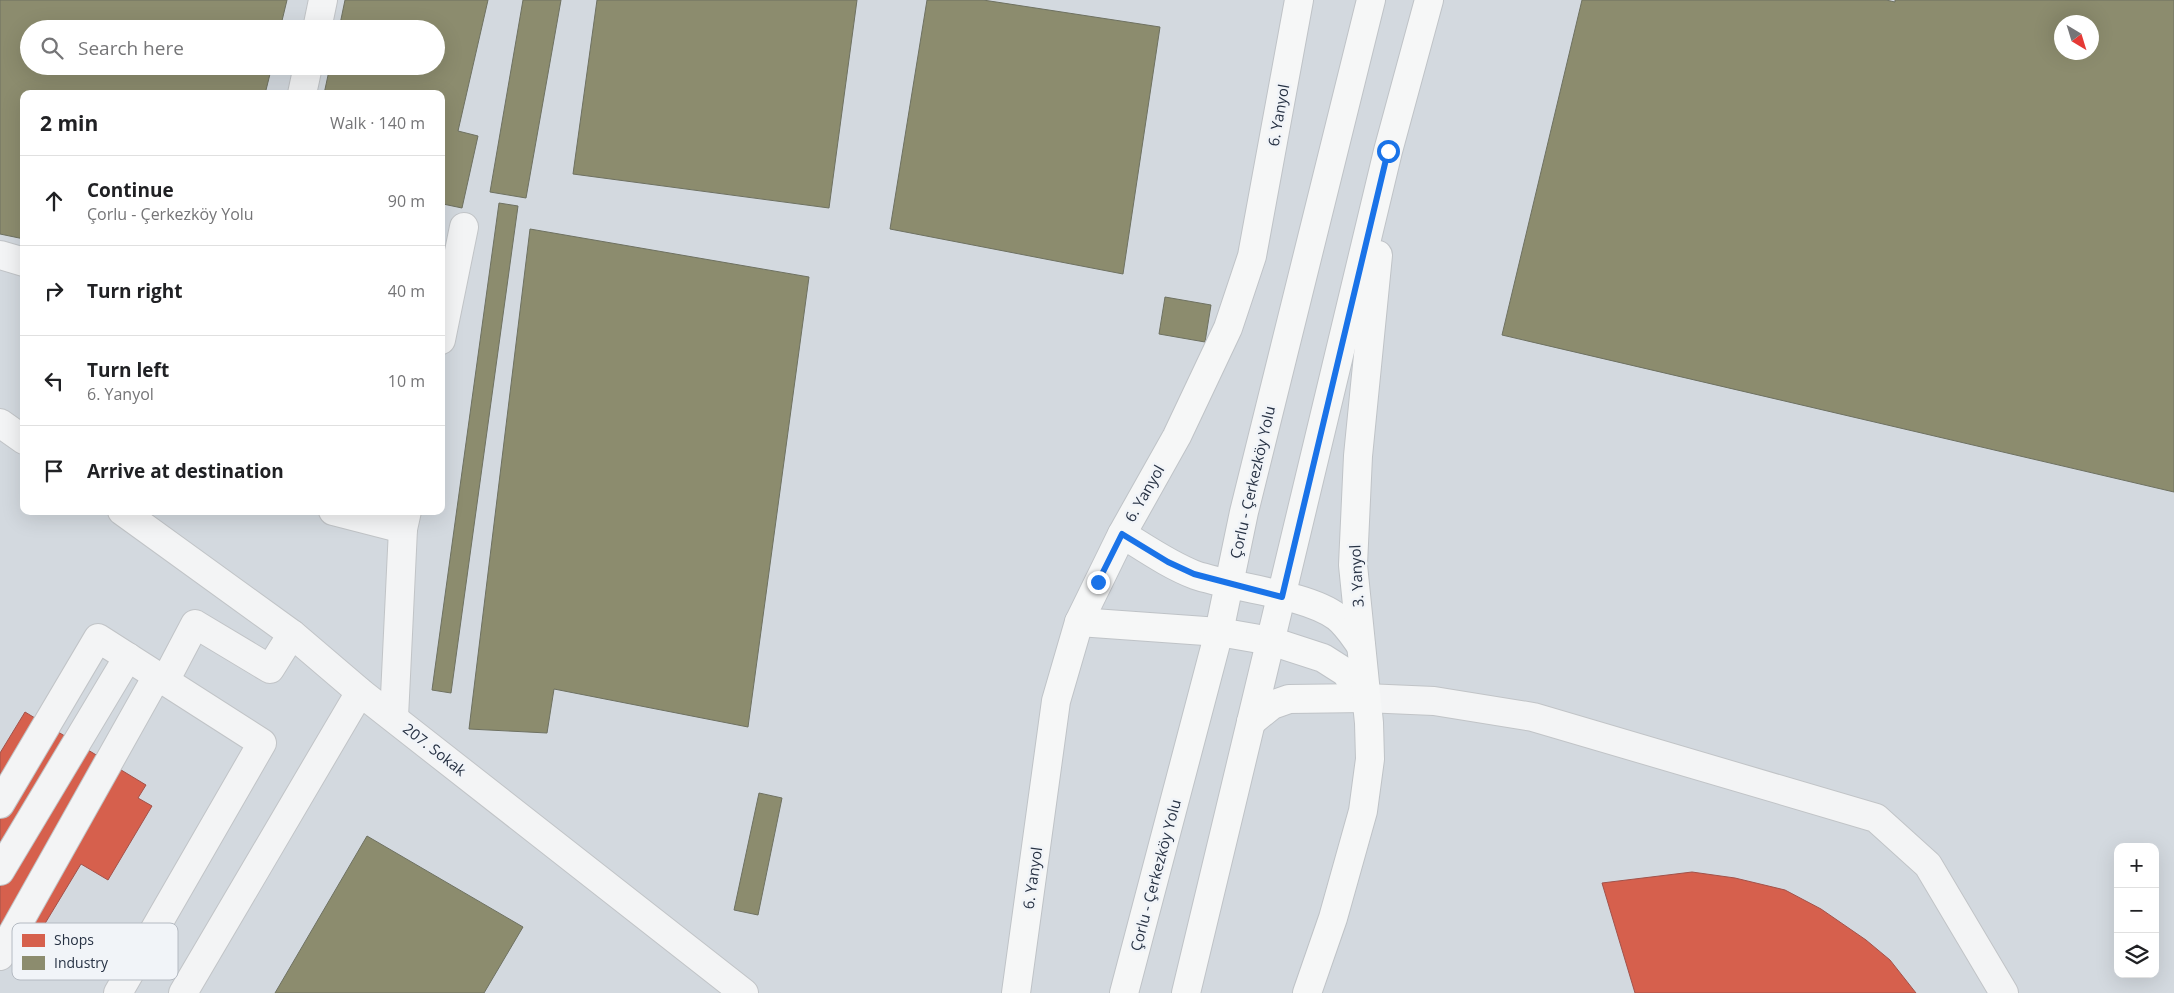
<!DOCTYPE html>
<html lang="en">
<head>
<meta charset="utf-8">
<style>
	:root { --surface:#fff; --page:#f6f6f6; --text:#202124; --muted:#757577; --line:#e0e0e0 }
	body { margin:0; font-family:"Open Sans",sans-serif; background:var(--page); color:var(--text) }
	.controls { position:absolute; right:15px; bottom:15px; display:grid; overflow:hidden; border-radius:10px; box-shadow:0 5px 20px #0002 }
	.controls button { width:45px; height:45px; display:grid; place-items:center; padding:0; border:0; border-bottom:1px solid var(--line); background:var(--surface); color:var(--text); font:25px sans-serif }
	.compass { position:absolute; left:2054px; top:15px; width:45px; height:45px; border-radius:50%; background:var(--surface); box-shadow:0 5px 20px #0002; rotate:142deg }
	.stop { position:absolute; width:15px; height:15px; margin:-11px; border:4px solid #1a73e8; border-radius:50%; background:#fff }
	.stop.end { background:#1a73e8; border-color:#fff; box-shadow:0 1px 5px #0008 }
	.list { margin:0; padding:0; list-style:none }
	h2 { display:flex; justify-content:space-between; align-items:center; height:65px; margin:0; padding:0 20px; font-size:21px }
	h2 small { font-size:16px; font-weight:400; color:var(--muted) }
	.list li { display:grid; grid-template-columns:32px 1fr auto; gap:15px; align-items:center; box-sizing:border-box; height:90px; padding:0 20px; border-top:1px solid var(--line) }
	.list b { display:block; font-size:19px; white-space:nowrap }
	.list p { margin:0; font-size:16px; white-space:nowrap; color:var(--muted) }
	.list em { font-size:16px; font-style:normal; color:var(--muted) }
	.icon { flex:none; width:28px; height:28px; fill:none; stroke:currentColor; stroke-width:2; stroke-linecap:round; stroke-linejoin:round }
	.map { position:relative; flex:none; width:2174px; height:993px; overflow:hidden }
	.search { position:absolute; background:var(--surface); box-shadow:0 5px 20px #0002; left:20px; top:20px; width:425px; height:55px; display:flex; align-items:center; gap:12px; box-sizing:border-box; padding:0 18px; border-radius:28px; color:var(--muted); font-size:19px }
	.panel { position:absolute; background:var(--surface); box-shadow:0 5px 20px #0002; left:20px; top:90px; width:425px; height:425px; border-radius:10px }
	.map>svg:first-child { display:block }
	.built { fill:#d3d9df; fill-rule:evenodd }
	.shops { fill:#d6604d; stroke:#a2524a }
	.industry { fill:#8c8c6e; stroke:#6e7161; fill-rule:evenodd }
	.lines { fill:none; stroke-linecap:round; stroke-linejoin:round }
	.minor-casing { stroke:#c1c4c7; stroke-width:30 }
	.major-casing { stroke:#bfc3c7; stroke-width:30 }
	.minor { stroke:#f3f4f5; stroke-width:28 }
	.major { stroke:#f6f7f7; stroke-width:28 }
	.route { stroke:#1a73e8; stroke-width:6 }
	.labels { text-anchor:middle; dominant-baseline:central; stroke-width:5; stroke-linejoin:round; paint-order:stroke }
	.street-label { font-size:15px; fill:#273244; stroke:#f1f4f8 }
	.key { fill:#f1f4f8; stroke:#b4bac2; stroke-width:1 }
	.key-label { font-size:14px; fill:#273244 }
</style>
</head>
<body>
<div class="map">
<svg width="2174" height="993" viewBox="0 0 2174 993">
	<rect width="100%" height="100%" fill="#e3e6e9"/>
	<path class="built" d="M0,0H2174V993H0ZM2062,22H2092V52H2062ZM29,29H436V66H29ZM24,94H441V511H24ZM2118,847H2155V974H2118Z"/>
	<g class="shops">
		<path d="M25,712L146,785L138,798L152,806L108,880L81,864L29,950L0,933V753Z"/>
		<path d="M1692,872L1735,878L1785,890L1821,909L1866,940L1890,960L1916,993H1635L1602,883Z"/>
	</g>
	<g class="industry">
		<path d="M0,0H287L280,29H29V66H272L265,94H24V239L0,234Z"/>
		<path d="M345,0H488L458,131L478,136L462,208L443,204L441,210V94H324L330,66H436V29H339Z"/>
		<path d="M523,0H561L526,198L490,192Z"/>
		<path d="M597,0H857L829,208L573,174Z"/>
		<path d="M927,0H983L1160,27L1123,274L890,229Z"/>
		<path d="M1582,0H1886L1895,2V0H2174V492L1502,335ZM2062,22H2092V52H2062Z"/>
		<path d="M499,203L518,206L451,693L432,690Z"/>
		<path d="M530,229L809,277L748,727L554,689L547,733L469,729Z"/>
		<path d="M1165,297L1211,305L1205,342L1159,334Z"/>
		<path d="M759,793L782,798L758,915L734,910Z"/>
		<path d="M367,836L523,927L484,993H275Z"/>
	</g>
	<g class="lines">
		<defs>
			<g id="minor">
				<path d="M317,29L323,0"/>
				<path d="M302,94L308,66"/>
				<path d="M0,255L24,262"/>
				<path d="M441,340L464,227"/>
				<path d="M0,423L24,440"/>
				<path d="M122,511L292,634L360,692L744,993"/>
				<path d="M333,511L403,529"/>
				<path d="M165,681L195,624L270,669L292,634"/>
				<path d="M1365,698L1434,701L1533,717L1876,818L1928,865L2004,993"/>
				<path d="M394,717L403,529L407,511"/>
				<path d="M0,804L98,638L262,743L118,993"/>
				<path d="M0,871L128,657"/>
				<path d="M0,956L157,676"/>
				<path d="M183,993L360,692"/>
			</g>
			<g id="major">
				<path d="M1122,534C1145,548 1169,565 1195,575C1233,588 1307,594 1337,617C1347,625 1353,635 1361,646"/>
				<path d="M1079,622L1219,632L1271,641L1323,658L1345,672L1365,698"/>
				<path d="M1251,722L1272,705L1289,699L1365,698"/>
				<path d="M1016,993L1056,701L1079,622L1122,534L1177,436L1228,328L1252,256L1299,0"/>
				<path d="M1124,993L1219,632L1244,512L1371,0"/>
				<path d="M1186,993L1388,151L1429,0"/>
				<path d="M1307,993L1333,918L1363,811L1370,759L1369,723L1353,565L1358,456L1378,255"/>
			</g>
		</defs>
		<use href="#minor" class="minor-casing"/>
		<use href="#major" class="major-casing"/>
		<use href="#minor" class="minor"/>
		<use href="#major" class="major"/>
	</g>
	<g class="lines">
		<path class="route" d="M1098,582L1122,534L1168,562L1194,574L1282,597L1388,151"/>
	</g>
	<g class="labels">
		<g class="street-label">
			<text transform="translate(1278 115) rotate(-80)">6. Yanyol</text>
			<text transform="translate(1252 482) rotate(-77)">Çorlu - Çerkezköy Yolu</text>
			<text transform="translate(1144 493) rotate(-60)">6. Yanyol</text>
			<text transform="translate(1356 576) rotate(-93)">3. Yanyol</text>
			<text transform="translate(435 749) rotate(38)">207. Sokak</text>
			<text transform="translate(1155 875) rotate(-75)">Çorlu - Çerkezköy Yolu</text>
			<text transform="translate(1032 878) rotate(-82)">6. Yanyol</text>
		</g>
	</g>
	<rect x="12" y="923" width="166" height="57" rx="8" class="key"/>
	<rect x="22" y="934" width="23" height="13" fill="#d6604d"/>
	<rect x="22" y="956" width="23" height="14" fill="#8c8c6e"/>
	<g class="key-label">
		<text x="54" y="945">Shops</text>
		<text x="54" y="968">Industry</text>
	</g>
</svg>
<div class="controls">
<button>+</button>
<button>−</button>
<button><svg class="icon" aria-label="layers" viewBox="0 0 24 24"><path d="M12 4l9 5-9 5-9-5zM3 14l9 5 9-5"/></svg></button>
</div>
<svg class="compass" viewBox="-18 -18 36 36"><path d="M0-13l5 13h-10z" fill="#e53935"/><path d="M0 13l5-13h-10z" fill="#757577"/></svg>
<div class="stop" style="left:1388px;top:151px"></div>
<div class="stop end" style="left:1098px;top:582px"></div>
<div class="search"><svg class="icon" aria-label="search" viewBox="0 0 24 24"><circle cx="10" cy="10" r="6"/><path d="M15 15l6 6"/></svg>Search here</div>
<section class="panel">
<h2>2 min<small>Walk · 140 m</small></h2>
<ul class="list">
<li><svg class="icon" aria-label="ahead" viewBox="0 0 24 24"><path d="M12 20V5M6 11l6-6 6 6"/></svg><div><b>Continue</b><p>Çorlu - Çerkezköy Yolu</p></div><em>90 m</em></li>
<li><svg class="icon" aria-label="right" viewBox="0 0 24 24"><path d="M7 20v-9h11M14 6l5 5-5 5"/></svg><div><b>Turn right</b></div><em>40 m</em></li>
<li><svg class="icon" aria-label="left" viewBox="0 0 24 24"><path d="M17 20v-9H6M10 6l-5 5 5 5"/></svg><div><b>Turn left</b><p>6. Yanyol</p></div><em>10 m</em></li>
<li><svg class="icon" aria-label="arrive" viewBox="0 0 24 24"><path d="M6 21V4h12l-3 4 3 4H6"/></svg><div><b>Arrive at destination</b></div></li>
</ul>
</section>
</div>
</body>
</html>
